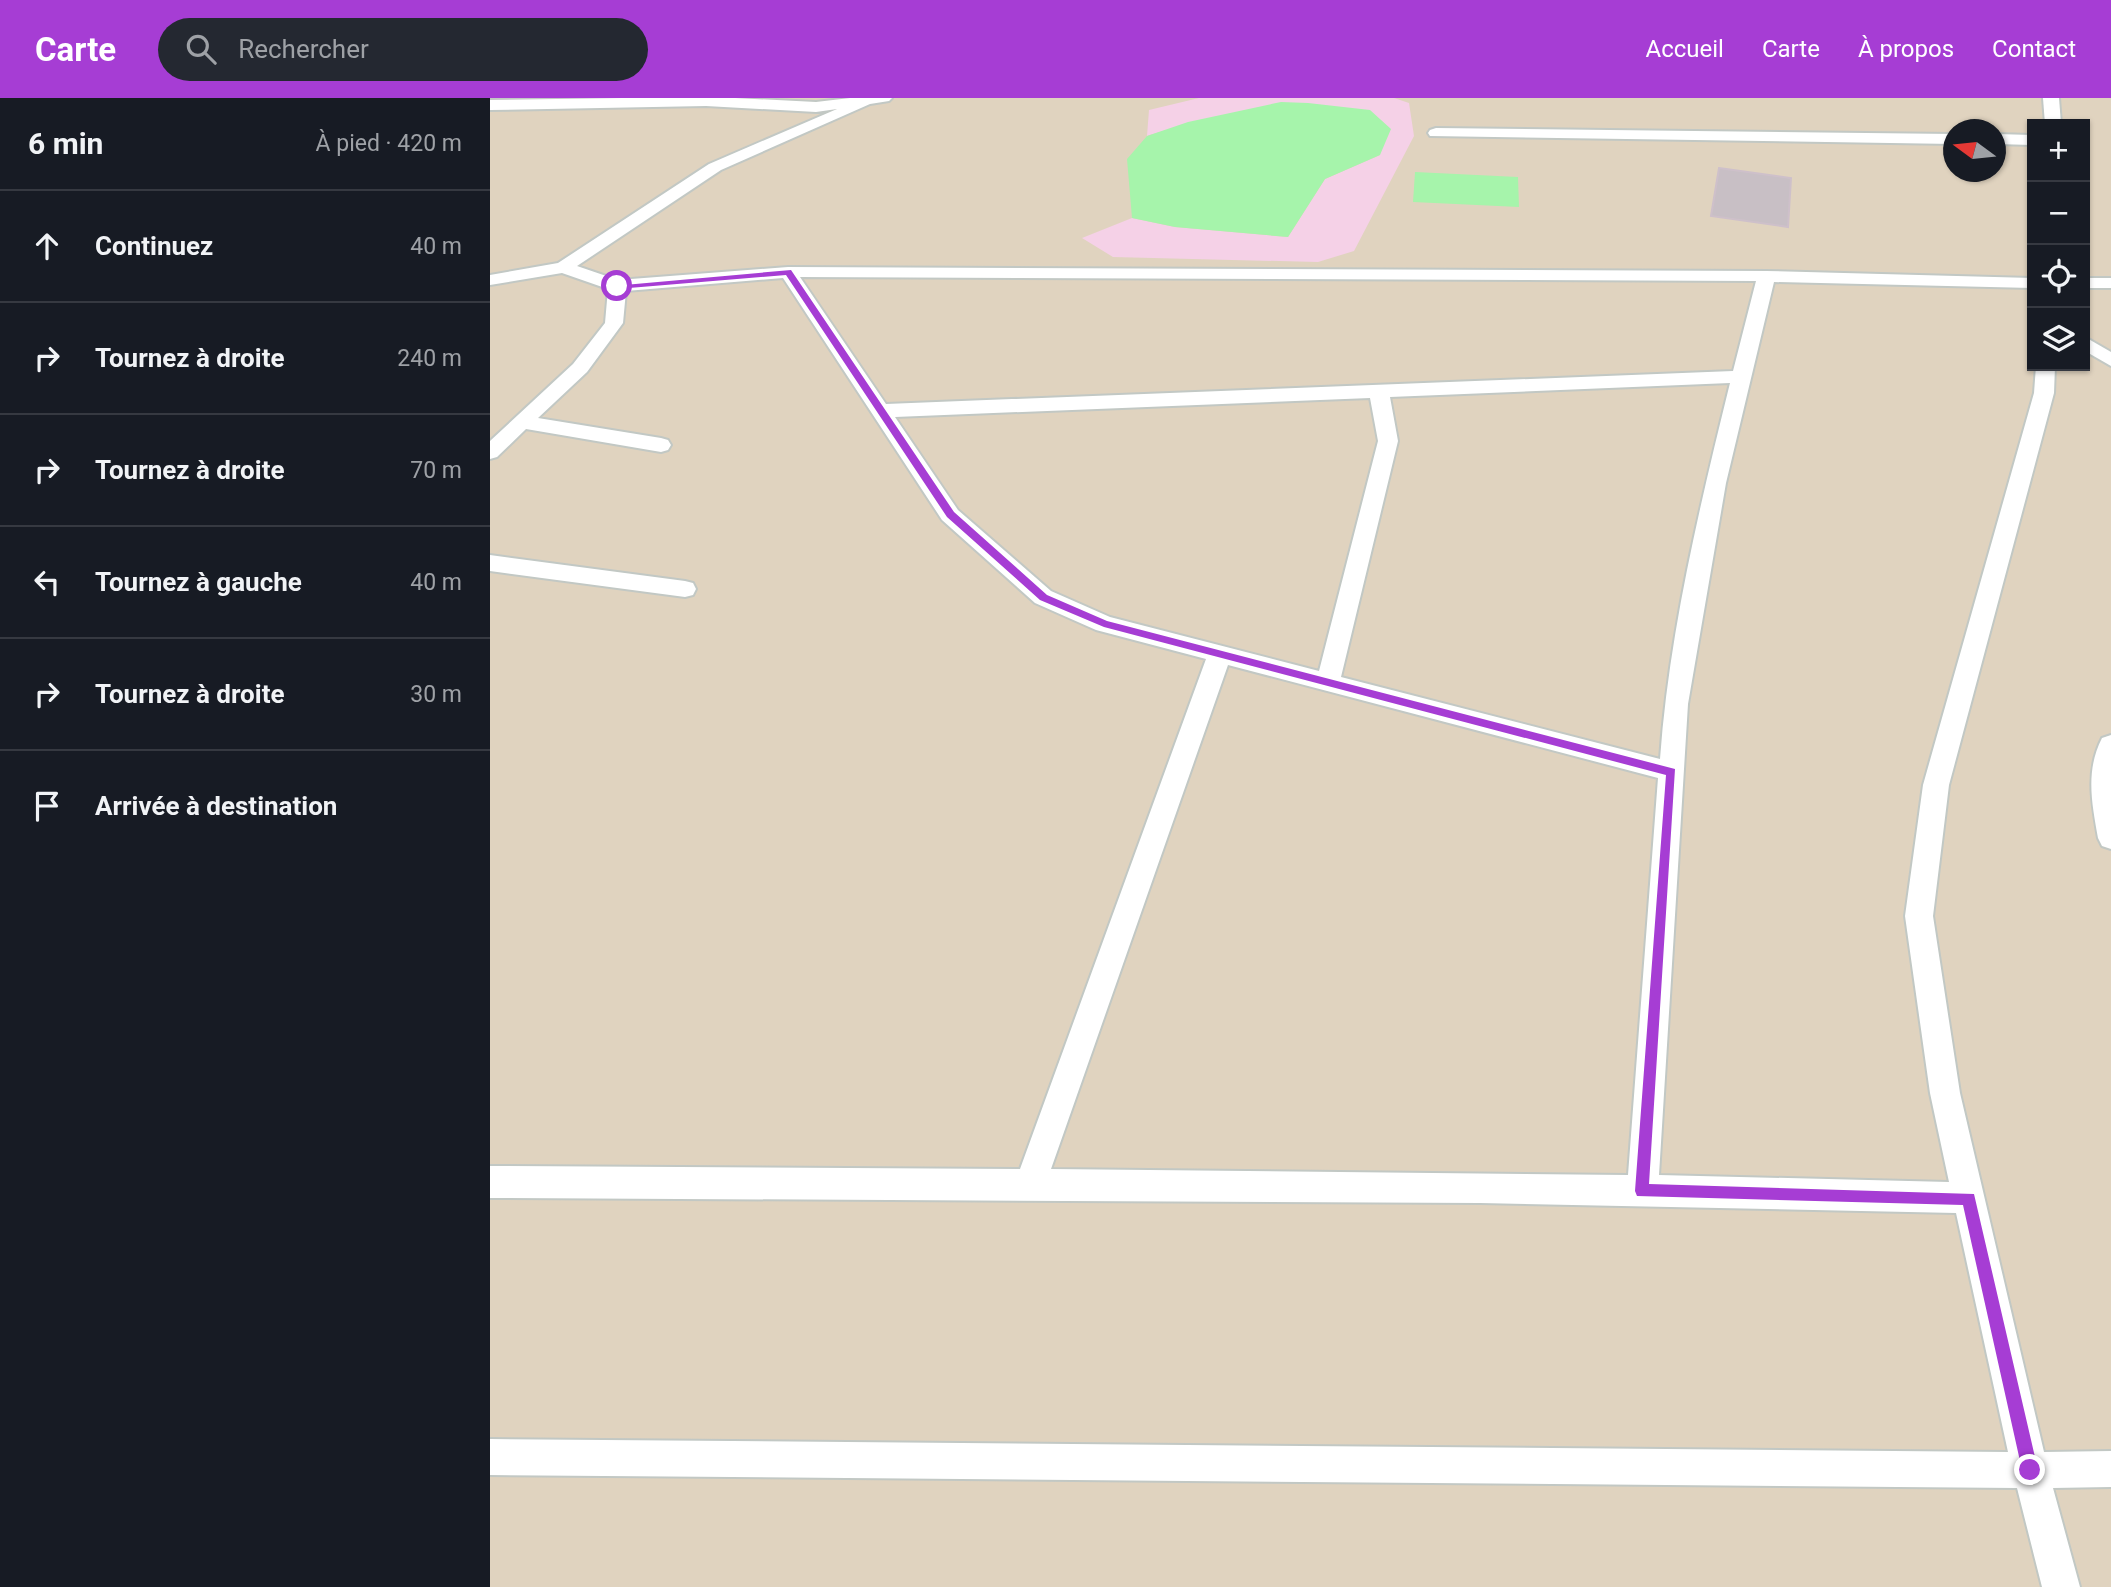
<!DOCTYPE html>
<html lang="fr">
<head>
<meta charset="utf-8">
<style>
	:root { --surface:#171b24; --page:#242831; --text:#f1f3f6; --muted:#9ea1a6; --line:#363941; --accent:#a63dd4 }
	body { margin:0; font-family:Roboto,sans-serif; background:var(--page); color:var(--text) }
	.controls { position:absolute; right:21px; top:21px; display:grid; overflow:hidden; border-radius:0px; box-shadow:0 2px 5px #0004 }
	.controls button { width:63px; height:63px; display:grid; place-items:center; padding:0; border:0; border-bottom:2px solid var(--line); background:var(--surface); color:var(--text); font:35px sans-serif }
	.compass { position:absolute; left:1453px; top:21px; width:63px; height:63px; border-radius:50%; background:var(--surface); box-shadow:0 2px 5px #0004; rotate:285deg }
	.stop { position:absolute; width:21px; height:21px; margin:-16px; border:5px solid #a63dd4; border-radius:50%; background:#fff }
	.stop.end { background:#a63dd4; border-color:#fff; box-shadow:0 2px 7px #0008 }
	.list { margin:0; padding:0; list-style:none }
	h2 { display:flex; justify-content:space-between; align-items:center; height:91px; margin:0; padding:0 28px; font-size:30px }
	h2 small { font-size:23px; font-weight:400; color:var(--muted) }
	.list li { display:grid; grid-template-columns:46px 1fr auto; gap:21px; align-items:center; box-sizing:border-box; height:112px; padding:0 28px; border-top:2px solid var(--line) }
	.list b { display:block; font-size:26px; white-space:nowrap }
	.list em { font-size:23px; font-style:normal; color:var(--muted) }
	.icon { flex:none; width:38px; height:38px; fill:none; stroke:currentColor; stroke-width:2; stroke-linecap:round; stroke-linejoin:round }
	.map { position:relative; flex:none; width:1621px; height:1489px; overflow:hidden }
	header { display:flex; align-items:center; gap:42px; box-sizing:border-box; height:98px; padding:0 35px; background:var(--accent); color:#fff }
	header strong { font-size:33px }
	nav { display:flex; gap:38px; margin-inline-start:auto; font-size:24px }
	.search { width:490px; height:63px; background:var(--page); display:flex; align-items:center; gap:18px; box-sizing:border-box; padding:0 24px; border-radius:38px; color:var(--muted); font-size:26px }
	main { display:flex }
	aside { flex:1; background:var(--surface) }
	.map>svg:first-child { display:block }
	.green { fill:#e0d3bf; fill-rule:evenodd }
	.sand { fill:#f5d1e7 }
	.water { fill:#a6f4ab }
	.building { fill:#c8bfc5; stroke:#cec0ca; stroke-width:2 }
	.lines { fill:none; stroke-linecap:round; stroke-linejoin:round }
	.service-casing { stroke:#c2c8c4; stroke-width:4 }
	.service { fill:#fff; fill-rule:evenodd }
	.route { fill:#a63dd4 }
</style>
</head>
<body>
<header>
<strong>Carte</strong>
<div class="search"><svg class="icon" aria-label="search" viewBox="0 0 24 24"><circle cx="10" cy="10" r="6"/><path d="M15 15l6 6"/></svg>Rechercher</div>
<nav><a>Accueil</a><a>Carte</a><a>À propos</a><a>Contact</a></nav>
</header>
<main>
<aside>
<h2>6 min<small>À pied · 420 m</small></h2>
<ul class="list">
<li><svg class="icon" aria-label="ahead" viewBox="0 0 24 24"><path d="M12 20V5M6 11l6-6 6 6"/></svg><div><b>Continuez</b></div><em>40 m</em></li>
<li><svg class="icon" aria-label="right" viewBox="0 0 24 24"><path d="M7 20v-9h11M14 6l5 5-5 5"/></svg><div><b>Tournez à droite</b></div><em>240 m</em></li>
<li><svg class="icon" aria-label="right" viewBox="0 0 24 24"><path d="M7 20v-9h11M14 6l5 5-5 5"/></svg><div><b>Tournez à droite</b></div><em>70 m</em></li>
<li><svg class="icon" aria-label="left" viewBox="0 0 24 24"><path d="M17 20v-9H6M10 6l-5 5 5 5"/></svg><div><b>Tournez à gauche</b></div><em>40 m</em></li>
<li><svg class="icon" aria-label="right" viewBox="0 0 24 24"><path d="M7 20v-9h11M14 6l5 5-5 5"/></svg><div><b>Tournez à droite</b></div><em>30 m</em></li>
<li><svg class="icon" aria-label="arrive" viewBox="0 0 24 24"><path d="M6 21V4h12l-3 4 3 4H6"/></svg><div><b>Arrivée à destination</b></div></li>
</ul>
</aside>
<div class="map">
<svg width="1621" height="1489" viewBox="0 0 1621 1489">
	<rect width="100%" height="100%" fill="#eae1e6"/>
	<path class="green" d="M0,0H1621V1489H0ZM1542,26H1595V268H1542ZM1464,32H1506V74H1464Z"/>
	<path class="sand" d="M709,0H904L919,5L924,38L864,153L828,164L623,159L592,140L642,120L685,129L798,139L835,81L890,57C869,41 843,17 820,6C796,0 686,28 657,38L659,12Z"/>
	<g class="water">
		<path d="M791,4L818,5L880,12L901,31L890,57L835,81L798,139L685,129L642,120L637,61L657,38L698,24Z"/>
		<path d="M925,74L1028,79L1029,109L923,104Z"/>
	</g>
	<path class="building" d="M1229,70L1301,80L1298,129L1221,118Z"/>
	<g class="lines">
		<defs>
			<g id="service">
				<path d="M132,0H245L326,4L360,0H402L399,3L380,6L231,72L87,168L128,182L298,169L1276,173L1542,180V190L1284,184L1236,385L1198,606L1169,1077L1459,1084L1440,995L1415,818L1433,687L1544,295L1546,268H1565L1564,295L1459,687L1443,818L1470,995L1554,1354L1621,1353V1389L1563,1390L1590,1489H1552L1527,1390L0,1377V1341L1518,1354L1466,1115L990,1105L0,1100V1068L530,1071L716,561L606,532L545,505L452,422L293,180L136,193L133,225L97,274L48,320L171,340L178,342L181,347L178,352L171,354L36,331L7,359L0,361V343L83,266L115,225L118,191L72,175L0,187V177L68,165L219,66L347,11L326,14L216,8L0,12V2ZM310,179L1266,183L1243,273L396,306ZM1240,285C1210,407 1179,535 1170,661L851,579L908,343L900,299ZM880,300L888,343L829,573L620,519L561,493L468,412L405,319ZM738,567L1168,680L1138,1077L561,1071Z"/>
				<path d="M1553,0H1569L1571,26H1555Z"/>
				<path d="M946,30L1464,36V46L940,38L938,35L940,32Z"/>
				<path d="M1506,36L1542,37V47L1506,46Z"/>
				<rect x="1595" y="180" width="26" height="10"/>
				<path d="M1595,239L1621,254V268L1595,253Z"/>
				<path d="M0,457L195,483L203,485L206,491L203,497L195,499L0,473Z"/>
				<path d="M1621,637V751L1612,748L1608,740C1602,706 1595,673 1612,640Z"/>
			</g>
		</defs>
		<use href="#service" class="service-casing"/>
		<use href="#service" class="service"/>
	</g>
	<path class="route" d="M301,172L464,414L557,497L617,523L1185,671L1159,1086L1484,1096L1548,1372L1545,1377L1540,1380L1535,1377L1532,1372L1473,1107L1147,1098L1145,1093L1176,677L614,529L550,502L457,419L296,177L127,191L123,188Z"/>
</svg>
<div class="controls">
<button>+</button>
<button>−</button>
<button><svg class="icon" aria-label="locate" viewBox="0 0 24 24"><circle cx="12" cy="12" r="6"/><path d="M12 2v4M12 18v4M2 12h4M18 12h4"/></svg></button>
<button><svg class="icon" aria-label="layers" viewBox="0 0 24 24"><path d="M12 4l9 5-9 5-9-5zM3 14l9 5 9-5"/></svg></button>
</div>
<svg class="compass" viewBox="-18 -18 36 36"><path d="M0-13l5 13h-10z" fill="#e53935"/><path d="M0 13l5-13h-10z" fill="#9ea1a6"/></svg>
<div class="stop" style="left:127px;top:188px"></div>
<div class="stop end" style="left:1540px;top:1372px"></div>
</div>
</main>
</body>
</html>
